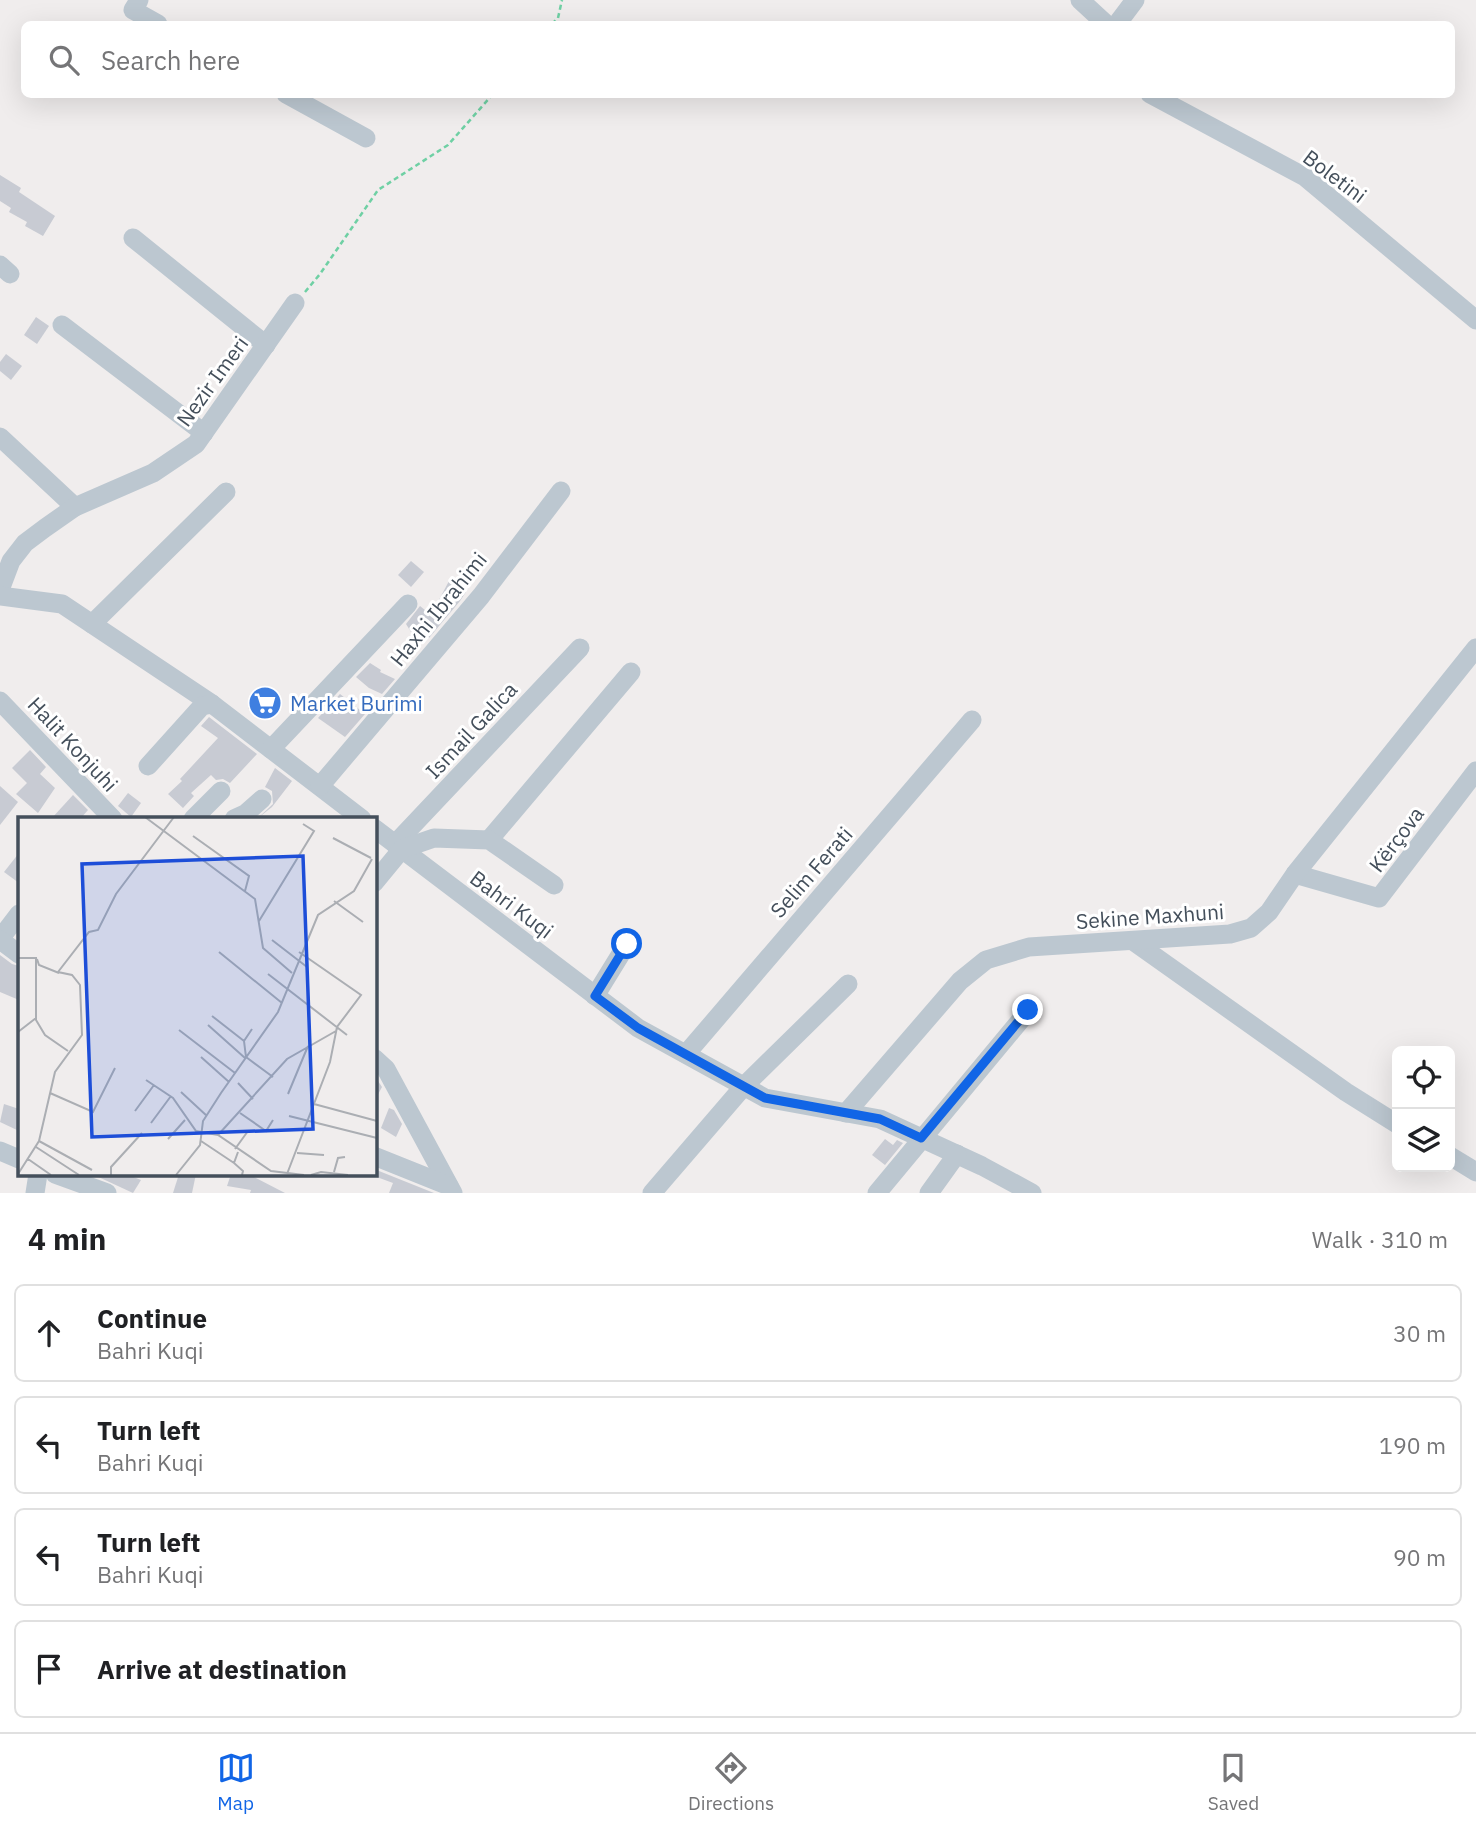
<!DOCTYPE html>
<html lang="en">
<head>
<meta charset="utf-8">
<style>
	:root { --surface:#fff; --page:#f2f2f2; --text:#202124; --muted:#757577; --line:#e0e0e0; --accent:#1165e6 }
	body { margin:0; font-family:"IBM Plex Sans",sans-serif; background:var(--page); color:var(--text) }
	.controls { position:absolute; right:21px; bottom:21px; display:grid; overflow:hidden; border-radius:10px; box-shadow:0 7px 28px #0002 }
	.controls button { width:63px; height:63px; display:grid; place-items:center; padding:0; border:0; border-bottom:2px solid var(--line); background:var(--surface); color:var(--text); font:35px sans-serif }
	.stop { position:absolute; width:21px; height:21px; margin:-16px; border:5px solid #1165e6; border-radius:50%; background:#fff }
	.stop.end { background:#1165e6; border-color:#fff; box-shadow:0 2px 7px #0008 }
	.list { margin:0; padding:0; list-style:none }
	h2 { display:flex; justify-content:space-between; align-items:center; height:91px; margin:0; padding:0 28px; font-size:30px }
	h2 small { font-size:23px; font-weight:400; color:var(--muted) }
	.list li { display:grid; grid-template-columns:46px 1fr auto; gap:21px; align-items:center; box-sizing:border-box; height:98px; margin:0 14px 14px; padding:0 14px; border:2px solid var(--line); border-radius:10px }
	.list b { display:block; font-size:26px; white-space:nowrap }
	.list p { margin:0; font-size:23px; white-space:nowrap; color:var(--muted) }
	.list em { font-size:23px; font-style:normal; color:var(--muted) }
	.icon { flex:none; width:38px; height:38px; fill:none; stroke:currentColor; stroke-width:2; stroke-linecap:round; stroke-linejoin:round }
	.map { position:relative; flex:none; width:1476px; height:1193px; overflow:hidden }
	.search { position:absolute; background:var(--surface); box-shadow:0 7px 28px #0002; left:21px; right:21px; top:21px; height:77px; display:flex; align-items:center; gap:18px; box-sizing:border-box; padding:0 24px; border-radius:10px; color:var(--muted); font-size:26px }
	.sheet { height:539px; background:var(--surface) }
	nav { display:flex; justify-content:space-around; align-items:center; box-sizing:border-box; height:98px; border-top:2px solid var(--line); background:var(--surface); font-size:19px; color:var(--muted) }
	nav a { display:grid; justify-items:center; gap:4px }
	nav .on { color:var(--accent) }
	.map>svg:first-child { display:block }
	.building { fill:#c8cbd3 }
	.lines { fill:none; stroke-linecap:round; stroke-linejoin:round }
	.path { stroke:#6fd0a4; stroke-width:2.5; stroke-dasharray:5 3.5; stroke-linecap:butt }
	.minor { stroke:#bcc7d0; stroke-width:19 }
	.route { stroke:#1165e6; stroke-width:9 }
	.labels { text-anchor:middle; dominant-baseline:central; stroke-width:6; stroke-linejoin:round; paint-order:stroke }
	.street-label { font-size:21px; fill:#444f5b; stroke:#fff }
	.shop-label { font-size:21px; fill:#366cbe; stroke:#fff; text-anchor:start }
	.inset-road { fill:none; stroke:#abaeb3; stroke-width:2 }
	.view { fill:#1d4ed8; fill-opacity:0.15; stroke:#1d4ed8; stroke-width:3.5 }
	.inset-edge { fill:none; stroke:#444f5b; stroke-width:3.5 }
</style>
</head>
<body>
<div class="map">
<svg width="1476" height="1193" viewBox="0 0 1476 1193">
	<rect width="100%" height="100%" fill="#f0eded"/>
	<g class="building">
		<path d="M0,175L21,188L19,192L55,216L43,236L25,226L27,222L9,212L11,208L0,201Z"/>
		<path d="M36,317L49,326L37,344L24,335Z"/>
		<path d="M6,354L22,366L11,380L0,371V362Z"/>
		<path d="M411,561L424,572L411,587L398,575Z"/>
		<path d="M449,581L466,592L460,601L429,638L416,627L411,632L406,624L420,606L431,615Z"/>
		<path d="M370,663L381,670L380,672L395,679L382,694L369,688L356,677Z"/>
		<path d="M268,686L281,697L261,720L248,708Z"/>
		<path d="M340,694L365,714L345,737L318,718Z"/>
		<path d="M209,717L257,754L230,783L223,779L216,780L211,775L191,793L194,796L183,808L168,794L182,781L180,779L218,738L201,726Z"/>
		<path d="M30,750L46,767L40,774L55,788L38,813L16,794L27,783L12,768Z"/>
		<path d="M275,768L292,781L272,807L258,818L273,804L272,791L265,787Z"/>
		<path d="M0,786L18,802L0,825Z"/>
		<path d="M128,793L141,803L131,817L118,806Z"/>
		<path d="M73,795L88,810L81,818H52Z"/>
		<path d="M19,853V883L4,872Z"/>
		<path d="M0,955L12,964L19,966V1000L0,992Z"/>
		<path d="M374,1075L382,1087L374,1102Z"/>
		<path d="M4,1104L19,1109V1131L0,1122Z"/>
		<path d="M389,1108L394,1110L402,1124L396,1137L381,1128Z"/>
		<path d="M885,1139L893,1145L897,1140L903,1143L885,1165L872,1155Z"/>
		<path d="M374,1169L434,1193H389L393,1183L374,1176Z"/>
		<path d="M92,1174H126L141,1180L133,1193Z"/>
		<path d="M179,1174H196L192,1193H173Z"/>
		<path d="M231,1174H248L285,1193H250L251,1190L227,1186Z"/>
	</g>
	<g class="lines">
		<g class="path">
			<path d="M552,24L558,18L562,0"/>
			<path d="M305,292L320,274L378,190L448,145L493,94"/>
		</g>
		<g class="minor">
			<path d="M139,0L133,10L158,24"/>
			<path d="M1080,0L1106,24"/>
			<path d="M1117,24L1135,0"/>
			<path d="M286,94L366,138"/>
			<path d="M1150,94L1305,177L1476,320"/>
			<path d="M133,238L266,345"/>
			<path d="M0,265L10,274"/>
			<path d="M62,325L204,433"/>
			<path d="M0,437L75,507"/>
			<path d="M0,590L11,561L25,543L45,528L75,507L153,473L196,444L295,303"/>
			<path d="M0,596L62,604L212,704L362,819"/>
			<path d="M92,624L226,492"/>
			<path d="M0,701L113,819"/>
			<path d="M271,749L408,604"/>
			<path d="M148,766L202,706L212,704"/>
			<path d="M320,786L481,596L561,491"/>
			<path d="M193,819L221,791"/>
			<path d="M234,819L245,814L262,799"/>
			<path d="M374,828L638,1028L765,1098L880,1119L982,1166L1032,1193"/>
			<path d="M489,840L631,672"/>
			<path d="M395,844L580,648"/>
			<path d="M1295,874L1379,898L1476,771"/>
			<path d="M374,883L402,849L434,838L489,840L554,885"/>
			<path d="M0,939L19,914"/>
			<path d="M0,940L19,954"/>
			<path d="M1133,941L1346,1092L1397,1124"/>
			<path d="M595,996L627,944"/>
			<path d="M686,1054L972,720"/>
			<path d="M374,1058L386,1069L453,1193"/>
			<path d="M846,1113L960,981L986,960L1029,947L1230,934L1251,928L1269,912L1295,874L1476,648"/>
			<path d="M0,1151L19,1159"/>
			<path d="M374,1156L449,1186"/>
			<path d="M1450,1156L1476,1172"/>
			<path d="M55,1174L107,1193"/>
			<path d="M35,1193L38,1174"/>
			<path d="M652,1193L744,1086L848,984"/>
			<path d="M877,1193L1029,1010"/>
			<path d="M929,1193L957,1154"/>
		</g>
	</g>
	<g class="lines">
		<path class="route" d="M627,944L595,996L638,1028L765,1098L880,1119L921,1138L1028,1010"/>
	</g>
	<defs>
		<symbol id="supermarket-disc" viewBox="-11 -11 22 22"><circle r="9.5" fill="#3f7fe0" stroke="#fff"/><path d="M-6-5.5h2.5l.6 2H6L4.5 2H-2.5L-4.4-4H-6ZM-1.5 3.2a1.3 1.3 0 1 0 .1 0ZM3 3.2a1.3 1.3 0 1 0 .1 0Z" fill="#fff"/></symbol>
	</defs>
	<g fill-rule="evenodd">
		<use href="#supermarket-disc" x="246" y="684" width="38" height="38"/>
	</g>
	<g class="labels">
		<g class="street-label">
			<text transform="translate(1335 176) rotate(37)">Boletini</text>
			<text transform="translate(212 381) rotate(-54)">Nezir Imeri</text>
			<text transform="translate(438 609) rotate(-51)">Haxhi Ibrahimi</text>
			<text transform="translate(471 730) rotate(-47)">Ismail Galica</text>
			<text transform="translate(73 744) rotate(47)">Halit Konjuhi</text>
			<text transform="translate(1396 839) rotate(-53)">Kërçova</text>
			<text transform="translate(811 872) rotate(-49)">Selim Ferati</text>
			<text transform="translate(512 904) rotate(37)">Bahri Kuqi</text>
			<text transform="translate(1150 916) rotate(-4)">Sekine Maxhuni</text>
		</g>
		<g class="shop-label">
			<text x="290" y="703">Market Burimi</text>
		</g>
	</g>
	<g transform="translate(18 817)">
		<rect width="359" height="359" fill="#f0eded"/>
		<path class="inset-road" d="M127,0L237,82L245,131L274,156M175,19L231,59L227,74M315,21L353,41M316,84L345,105M241,104L296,14L285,7M254,123L289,150M201,135L264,186M0,141H18V203L27,218L50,234M19,142L21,148L41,156M250,157L329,218M194,199L226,224M190,208L227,241M234,212L226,224L228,240L255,260M161,213L217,256M0,215L18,201M183,240L211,265M128,263L155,281L178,314L200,318L253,354L286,358M220,266L235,282M163,275L189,299M32,276L75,295L97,251M270,277L290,229M296,287L359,304M117,294L136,268M222,296L248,314L255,303M271,299L359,321M133,306L153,279M200,318L269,242L318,214M150,322L167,303M21,324L74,353M183,324L216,346M18,330L61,358M217,332L230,314M220,335L216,346L225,354L224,358M279,336L306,338M10,342L33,358M316,355L320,341L327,340M0,357L21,324L37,255L64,218L62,168L54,158L40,155L71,115L80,113L98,77L156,0M269,357L312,245L319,210L343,178L281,135M93,358V350L124,316M158,358L182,328L185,304L203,276L260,195L300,98L336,74L354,42M293,358L303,355L330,358"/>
		<path class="view" d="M285,39L295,312L74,320L64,47Z"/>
		<rect width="359" height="359" class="inset-edge"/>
	</g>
</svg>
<div class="controls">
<button><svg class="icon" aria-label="locate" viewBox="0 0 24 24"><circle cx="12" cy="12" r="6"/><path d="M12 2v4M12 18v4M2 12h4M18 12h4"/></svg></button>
<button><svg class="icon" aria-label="layers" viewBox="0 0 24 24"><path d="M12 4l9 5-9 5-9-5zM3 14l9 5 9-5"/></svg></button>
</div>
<div class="stop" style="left:627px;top:944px"></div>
<div class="stop end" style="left:1028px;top:1010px"></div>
<div class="search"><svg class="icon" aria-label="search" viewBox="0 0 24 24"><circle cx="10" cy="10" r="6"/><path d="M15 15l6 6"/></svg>Search here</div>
</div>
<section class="sheet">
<h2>4 min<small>Walk · 310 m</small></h2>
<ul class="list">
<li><svg class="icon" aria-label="ahead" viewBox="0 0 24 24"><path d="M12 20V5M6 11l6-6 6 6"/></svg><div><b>Continue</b><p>Bahri Kuqi</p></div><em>30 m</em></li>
<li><svg class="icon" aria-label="left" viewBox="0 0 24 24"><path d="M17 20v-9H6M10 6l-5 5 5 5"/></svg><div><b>Turn left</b><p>Bahri Kuqi</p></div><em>190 m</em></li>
<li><svg class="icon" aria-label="left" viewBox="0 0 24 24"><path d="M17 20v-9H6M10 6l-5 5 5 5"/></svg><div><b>Turn left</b><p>Bahri Kuqi</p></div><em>90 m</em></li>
<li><svg class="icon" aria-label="arrive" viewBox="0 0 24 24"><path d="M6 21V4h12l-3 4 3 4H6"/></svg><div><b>Arrive at destination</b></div></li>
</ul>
</section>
<nav>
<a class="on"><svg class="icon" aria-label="map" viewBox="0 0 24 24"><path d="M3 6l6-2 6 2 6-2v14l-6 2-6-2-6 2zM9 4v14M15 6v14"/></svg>Map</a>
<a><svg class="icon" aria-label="directions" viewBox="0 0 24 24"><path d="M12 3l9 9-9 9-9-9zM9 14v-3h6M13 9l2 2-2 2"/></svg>Directions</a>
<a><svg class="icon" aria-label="saved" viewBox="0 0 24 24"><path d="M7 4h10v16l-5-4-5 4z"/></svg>Saved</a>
</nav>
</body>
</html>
